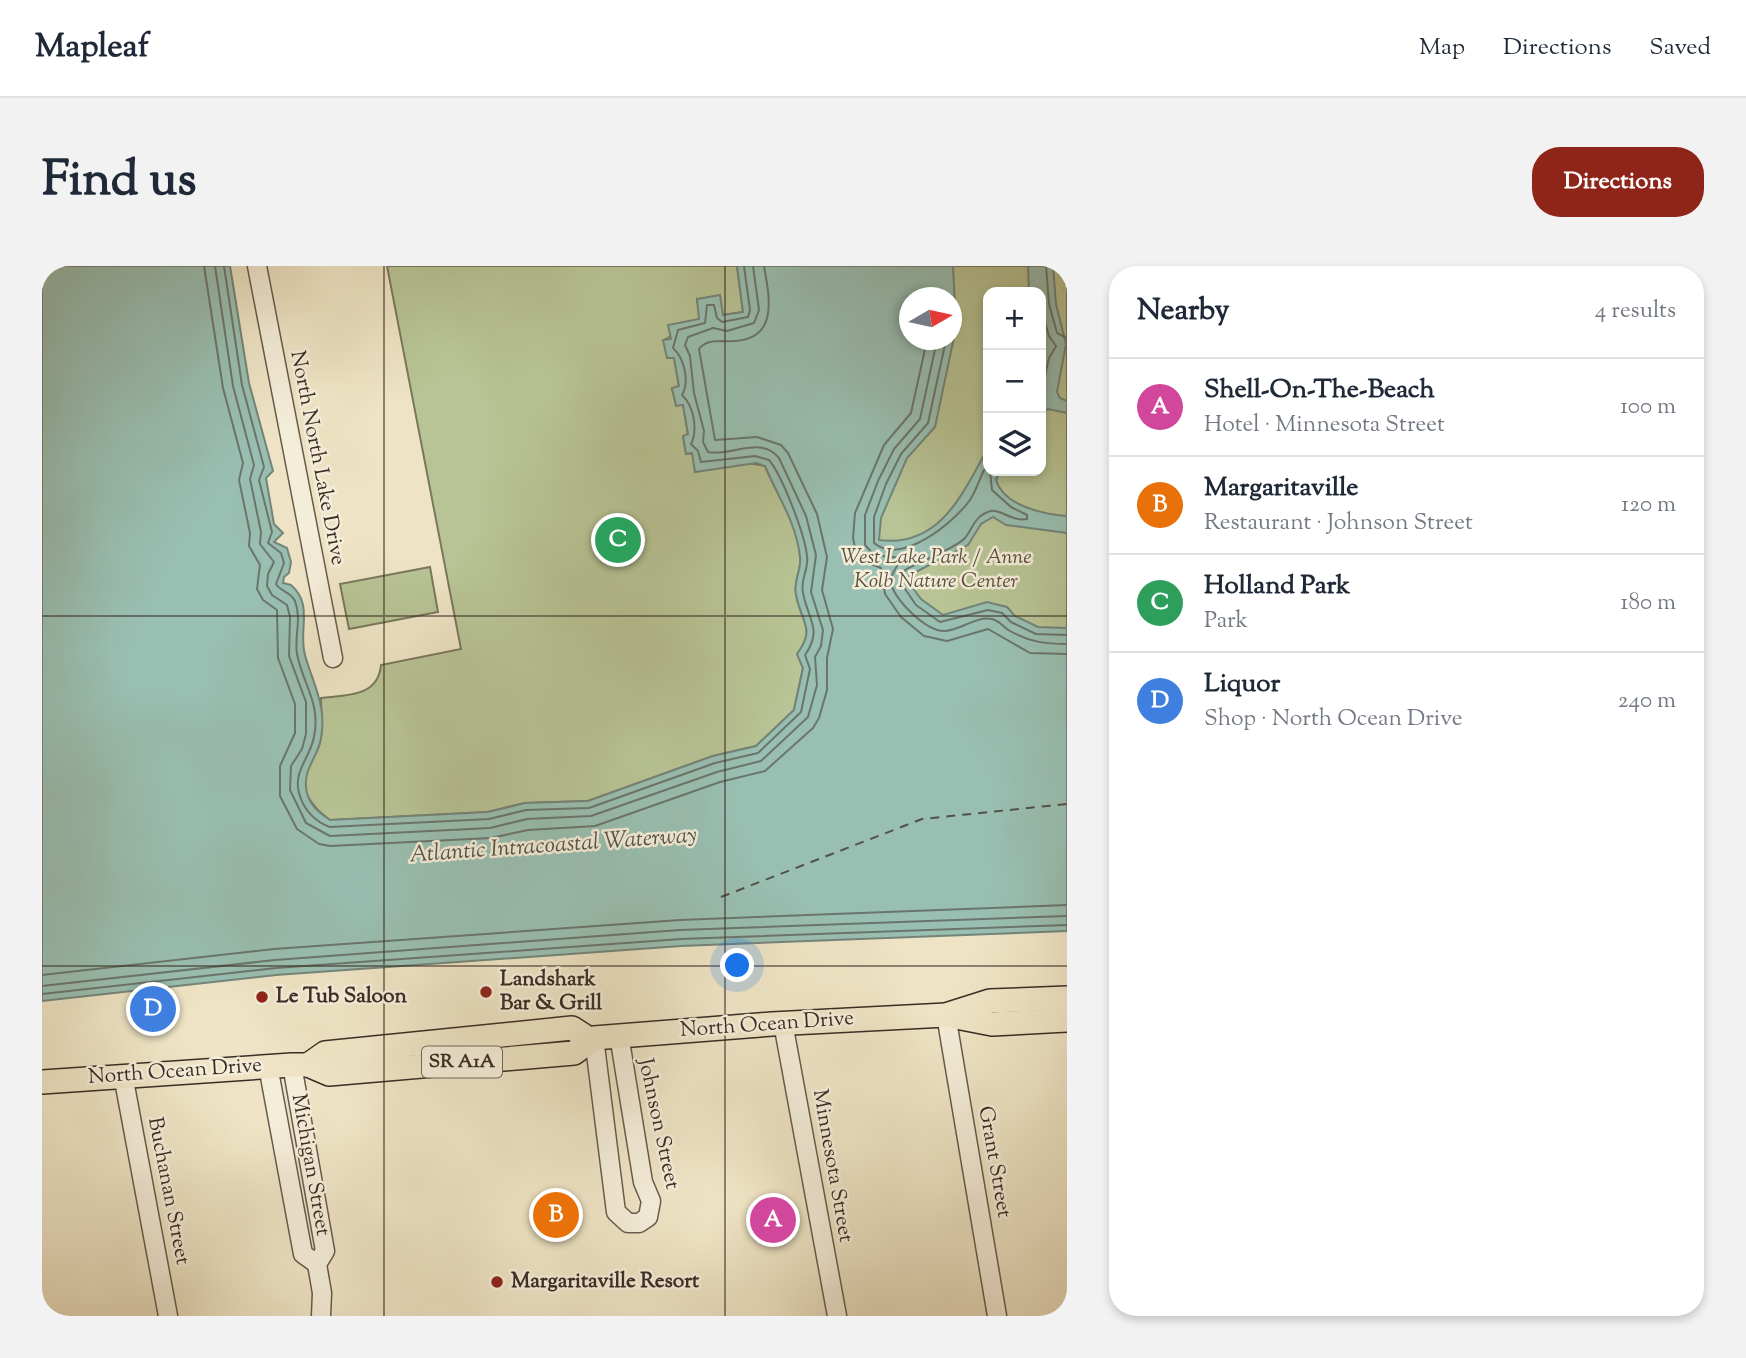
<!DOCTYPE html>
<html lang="en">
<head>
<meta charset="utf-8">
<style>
	:root { --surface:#fff; --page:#f2f2f3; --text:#1f2937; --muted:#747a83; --line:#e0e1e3; --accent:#8f2418 }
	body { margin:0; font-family:"Sorts Mill Goudy",serif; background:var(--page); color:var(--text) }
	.controls { position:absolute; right:21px; top:21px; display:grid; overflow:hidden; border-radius:14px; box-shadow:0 4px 10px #0003 }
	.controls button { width:63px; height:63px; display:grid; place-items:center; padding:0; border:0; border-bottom:2px solid var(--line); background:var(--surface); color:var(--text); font:35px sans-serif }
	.compass { position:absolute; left:857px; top:21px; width:63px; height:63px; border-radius:50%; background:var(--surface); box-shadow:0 4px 10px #0003; rotate:81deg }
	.you { position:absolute; left:696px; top:700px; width:24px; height:24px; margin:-18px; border:5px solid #fff; border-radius:50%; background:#1a73e8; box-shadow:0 0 0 10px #1a73e833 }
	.badge { display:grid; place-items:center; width:46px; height:46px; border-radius:50%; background:var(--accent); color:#fff; font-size:23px; font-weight:700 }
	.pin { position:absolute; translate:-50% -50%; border:4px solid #fff; box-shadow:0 2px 7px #0006 }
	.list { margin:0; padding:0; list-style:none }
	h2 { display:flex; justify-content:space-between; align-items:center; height:91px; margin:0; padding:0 28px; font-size:30px }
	h2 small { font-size:23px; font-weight:400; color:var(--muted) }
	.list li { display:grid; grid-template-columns:46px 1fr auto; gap:21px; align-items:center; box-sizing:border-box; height:98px; padding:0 28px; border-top:2px solid var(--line) }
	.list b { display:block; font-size:26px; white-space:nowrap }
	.list p { margin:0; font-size:23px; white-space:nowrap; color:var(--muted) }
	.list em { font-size:23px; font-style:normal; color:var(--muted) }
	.icon { flex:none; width:38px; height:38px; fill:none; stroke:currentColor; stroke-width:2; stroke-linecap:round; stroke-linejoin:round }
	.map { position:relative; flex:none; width:1025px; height:1050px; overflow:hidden; border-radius:28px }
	header { display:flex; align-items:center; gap:42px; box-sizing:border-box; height:98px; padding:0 35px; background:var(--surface); border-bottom:2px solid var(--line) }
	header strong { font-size:33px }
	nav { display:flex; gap:38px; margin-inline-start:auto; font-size:24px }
	.intro { display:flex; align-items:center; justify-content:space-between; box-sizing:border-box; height:168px; padding:0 42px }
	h1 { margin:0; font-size:49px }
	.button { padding:18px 32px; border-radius:28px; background:var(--accent); color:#fff; font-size:24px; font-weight:700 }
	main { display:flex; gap:42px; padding:0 42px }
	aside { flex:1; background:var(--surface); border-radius:28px; box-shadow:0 4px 10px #0003 }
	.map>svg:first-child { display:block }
	.green { fill:#b8c495; stroke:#79785d; stroke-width:2; fill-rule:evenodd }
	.water { fill:#99bfb2; stroke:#73857a; stroke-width:2; fill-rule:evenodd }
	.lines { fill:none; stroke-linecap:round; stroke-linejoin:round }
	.shore { stroke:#6a766c; stroke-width:2 }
	.ferry { stroke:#525248; stroke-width:2; stroke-dasharray:9 7; stroke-linecap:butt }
	.minor-casing { stroke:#675b4d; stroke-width:21 }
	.major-casing { stroke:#3a2d25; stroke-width:26 }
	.minor { stroke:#f4edd9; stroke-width:18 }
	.major { stroke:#eee4c5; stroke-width:23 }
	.grid { fill:none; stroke:#3a2d25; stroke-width:2; stroke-opacity:0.55 }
	.poi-dot { fill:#8f2418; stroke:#f4edd9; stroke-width:2.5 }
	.labels { text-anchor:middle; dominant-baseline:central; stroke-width:5; stroke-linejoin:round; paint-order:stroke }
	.shield { fill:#f4edd9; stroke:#72675b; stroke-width:2 }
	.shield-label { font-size:19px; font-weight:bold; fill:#3a2d25 }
	.street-label { font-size:21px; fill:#3a2d25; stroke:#f4edd9 }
	.park-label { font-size:21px; font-style:italic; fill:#5a5341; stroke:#f4edd9 }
	.poi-label { font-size:21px; font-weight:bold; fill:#3a2d25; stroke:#f4edd9; text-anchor:start }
	.water-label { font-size:23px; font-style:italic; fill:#525248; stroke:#f4edd9 }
</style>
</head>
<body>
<header>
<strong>Mapleaf</strong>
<nav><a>Map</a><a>Directions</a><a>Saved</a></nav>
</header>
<div class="intro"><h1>Find us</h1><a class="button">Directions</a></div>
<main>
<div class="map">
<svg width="1025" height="1050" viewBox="0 0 1025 1050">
	<rect width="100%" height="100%" fill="#eee4c5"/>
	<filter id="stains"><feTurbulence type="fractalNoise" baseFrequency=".00286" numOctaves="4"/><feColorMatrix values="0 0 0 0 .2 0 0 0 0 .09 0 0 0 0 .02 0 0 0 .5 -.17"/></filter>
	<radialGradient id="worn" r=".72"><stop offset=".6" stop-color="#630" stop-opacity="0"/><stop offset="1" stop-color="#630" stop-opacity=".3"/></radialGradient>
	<g class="green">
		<path d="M345,0H695L701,46L681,49L655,33L658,53L622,74L632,91L637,121L630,123L634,139L641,138L646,169L641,171L644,187L723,200C735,229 756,258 758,291C760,304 751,314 754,328C758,355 775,362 755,388L761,402L752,444L714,480L671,490L546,535L483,537L446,546L288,554C272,543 255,523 265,502C271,491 277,485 279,472C281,459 279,445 279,432C305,429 336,431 339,399L419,383Z"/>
		<path d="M727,0H1025V408L800,421ZM946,26H999V205H946ZM867,32H909V74H867Z"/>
		<path d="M388,301L396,346L307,363L298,318Z"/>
	</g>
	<g class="water">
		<path d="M0,0H188L207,117L231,205L224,212L232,258L241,267L232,276L245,282L249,296L247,307L242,311L241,317L249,319C272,339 256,364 263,389C271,418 285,440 279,472C276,491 262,502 264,521C265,537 276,546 288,554L446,546L483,537L546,535L671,490L714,480L752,444L761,402L755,388C775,362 758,355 754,328C751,314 760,304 758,291C755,258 735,229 723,200L714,197L653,206L650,187L644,188L641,170L646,168L641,139L634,140L630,122L637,120L632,92H625L621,74L629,73L626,59L657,53L655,33L678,29L681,49L701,46L695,0H911L914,62L893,161L865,192L839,252L837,274C899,282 921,226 946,182V205H958L954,214C962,240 1001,248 1025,250V267L964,259L951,251L939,258L926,279L868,309L865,314L879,333L901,349L945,336L965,341L973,350L996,361L1025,362V665L639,680L234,709L0,735ZM867,32H909V74H867Z"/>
		<path d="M986,0H1011L1014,38L1024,78L1015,126L1018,132L1025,135V147L1006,143L999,147V26H987Z"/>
	</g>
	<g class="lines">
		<g class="shore">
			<path d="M162,0L181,122L201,197L197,214L208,267L207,280L218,299L215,323L221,334L235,344L236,392L253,438V467L238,500V530L255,563L277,578L288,580L449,572L486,564L553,560L678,516L723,505L771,462L777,452L785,424V392L791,363L780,324L785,291L775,248L746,187L739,179L715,171L673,174L657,83C663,75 672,75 682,75C736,78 729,38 722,0"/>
			<path d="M173,0L191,120L212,199L208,213L219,266L218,278L232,296L226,308L225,320L230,329L245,339L248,351L247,390L264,436V468L260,483L249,500L248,524L264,557L288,570L448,562L485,553L549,550L675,506L719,495L766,451L775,419L773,391L779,380L781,364L769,326L774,289L764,250L737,192C718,169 689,191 666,186L661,176L662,165L652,127L648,90L643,79L646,71L671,62L685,65L712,57L717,44L711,0"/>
			<path d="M182,0L200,119L222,201L217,214L230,266L226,277L239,287L242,297L234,318C239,326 248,325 253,335C260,353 252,371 255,388C261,419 279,437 272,471C268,492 251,505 257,527C261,543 273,556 288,561L447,553L484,544L547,542L673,497L716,487L759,446L768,403L763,389C781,363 766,354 761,327C758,314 767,303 765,290C763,269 740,209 727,194L713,190L659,196L656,185L649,178C656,164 652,140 640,129C648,115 642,92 631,82L636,64L663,57L665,39H672L675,52L680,56L706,51L708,44L702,0"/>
			<path d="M1004,0L1007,38L1015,67L1025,72"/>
			<path d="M999,43L1007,70L1014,80L1007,92L999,127"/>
			<path d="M885,74L869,147L842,179L813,247L811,272L814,286L824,296L839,302L843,328L859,351L882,370L905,375L946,363L988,387L1025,388"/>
			<path d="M895,74L878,153L852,183L836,215L823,249V279L832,289L858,292C857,301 848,306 849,317C852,334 885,366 903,365C919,364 934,350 950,353C958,355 961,361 968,365C988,376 1003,378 1025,378"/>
			<path d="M904,74L886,157L859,188L844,218L832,251V277C860,300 912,256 928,234C934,225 937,214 942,204L946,203"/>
			<path d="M948,205L950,224L969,241L985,249V253C971,256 958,243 949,245C933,249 931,262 923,272C913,283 878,295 863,304L859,317L874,339L898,356L946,344L960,347L969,356L994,368L1025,369"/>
			<path d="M0,709L232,683L638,654L1025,639"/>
			<path d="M0,720L233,694L638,664L1025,650"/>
			<path d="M0,728L234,702L639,673L1025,659"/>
		</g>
		<path class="ferry" d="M679,631L880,553L1025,538"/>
		<defs>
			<g id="minor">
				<path d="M215,0L291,392"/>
				<path d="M904,749L955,1050"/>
				<path d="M741,757L795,1050"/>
				<path d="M552,772L574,946L586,957H597L606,951L609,935L601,916L577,769"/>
				<path d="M250,799L283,985L275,998L280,1027L279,1050"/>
				<path d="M226,800L261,988L275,998"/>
				<path d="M81,809L126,1050"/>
			</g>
			<g id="major">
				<path d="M907,748L948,735L1025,732"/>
				<path d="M266,799L283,787L530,762L547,773"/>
				<path d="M0,816L250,799H266L287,808L532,787L552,772L730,758L904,749L950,758L1025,754"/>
			</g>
		</defs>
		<use href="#minor" class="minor-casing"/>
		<use href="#major" class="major-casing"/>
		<use href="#minor" class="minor"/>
		<use href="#major" class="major"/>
	</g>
	<path class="grid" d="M342,0V1050M683,0V1050M0,350H1025M0,700H1025"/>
	<g class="poi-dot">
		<circle cx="444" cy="726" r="7"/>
		<circle cx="220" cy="731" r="7"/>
		<circle cx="455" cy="1016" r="7"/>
	</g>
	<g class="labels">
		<rect class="shield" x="380" y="780.5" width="80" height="31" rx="5"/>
		<g class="shield-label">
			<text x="420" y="796">SR A1A</text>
		</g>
		<g class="street-label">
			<text transform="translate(275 192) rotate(79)">North North Lake Drive</text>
			<text transform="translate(725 759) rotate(-4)">North Ocean Drive</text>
			<text transform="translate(133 806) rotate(-4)">North Ocean Drive</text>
			<text transform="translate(616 858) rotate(78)">Johnson Street</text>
			<text transform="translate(952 896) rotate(80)">Grant Street</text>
			<text transform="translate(268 899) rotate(80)">Michigan Street</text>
			<text transform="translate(790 900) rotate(80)">Minnesota Street</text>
			<text transform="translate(126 925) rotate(79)">Buchanan Street</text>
		</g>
		<g class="park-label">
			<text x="894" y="292">West Lake Park / Anne<tspan x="894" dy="24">Kolb Nature Center</tspan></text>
		</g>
		<g class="poi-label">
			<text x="458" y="714">Landshark<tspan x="458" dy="24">Bar &amp; Grill</tspan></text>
			<text x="234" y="731">Le Tub Saloon</text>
			<text x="469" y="1016">Margaritaville Resort</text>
		</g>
		<g class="water-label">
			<text transform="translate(511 580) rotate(-4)">Atlantic Intracoastal Waterway</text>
		</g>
	</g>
	<rect width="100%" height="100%" filter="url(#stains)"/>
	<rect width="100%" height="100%" fill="url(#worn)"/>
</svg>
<div class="controls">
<button>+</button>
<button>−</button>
<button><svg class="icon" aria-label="layers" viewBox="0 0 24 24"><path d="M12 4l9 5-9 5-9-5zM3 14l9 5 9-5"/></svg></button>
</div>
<svg class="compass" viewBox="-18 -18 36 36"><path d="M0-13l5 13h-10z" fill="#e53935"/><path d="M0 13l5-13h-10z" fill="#747a83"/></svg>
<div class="you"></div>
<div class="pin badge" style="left:731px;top:954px;background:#d1479c">A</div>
<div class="pin badge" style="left:514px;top:949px;background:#e8710a">B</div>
<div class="pin badge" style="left:576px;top:274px;background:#2e9e5b">C</div>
<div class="pin badge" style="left:111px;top:743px;background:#3f7fe0">D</div>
</div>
<aside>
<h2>Nearby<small>4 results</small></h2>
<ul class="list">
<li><span class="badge" style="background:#d1479c">A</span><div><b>Shell-On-The-Beach</b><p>Hotel · Minnesota Street</p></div><em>100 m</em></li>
<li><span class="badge" style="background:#e8710a">B</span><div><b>Margaritaville</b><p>Restaurant · Johnson Street</p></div><em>120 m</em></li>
<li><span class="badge" style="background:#2e9e5b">C</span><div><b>Holland Park</b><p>Park</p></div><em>180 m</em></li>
<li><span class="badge" style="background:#3f7fe0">D</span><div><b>Liquor</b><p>Shop · North Ocean Drive</p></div><em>240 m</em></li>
</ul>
</aside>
</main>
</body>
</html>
